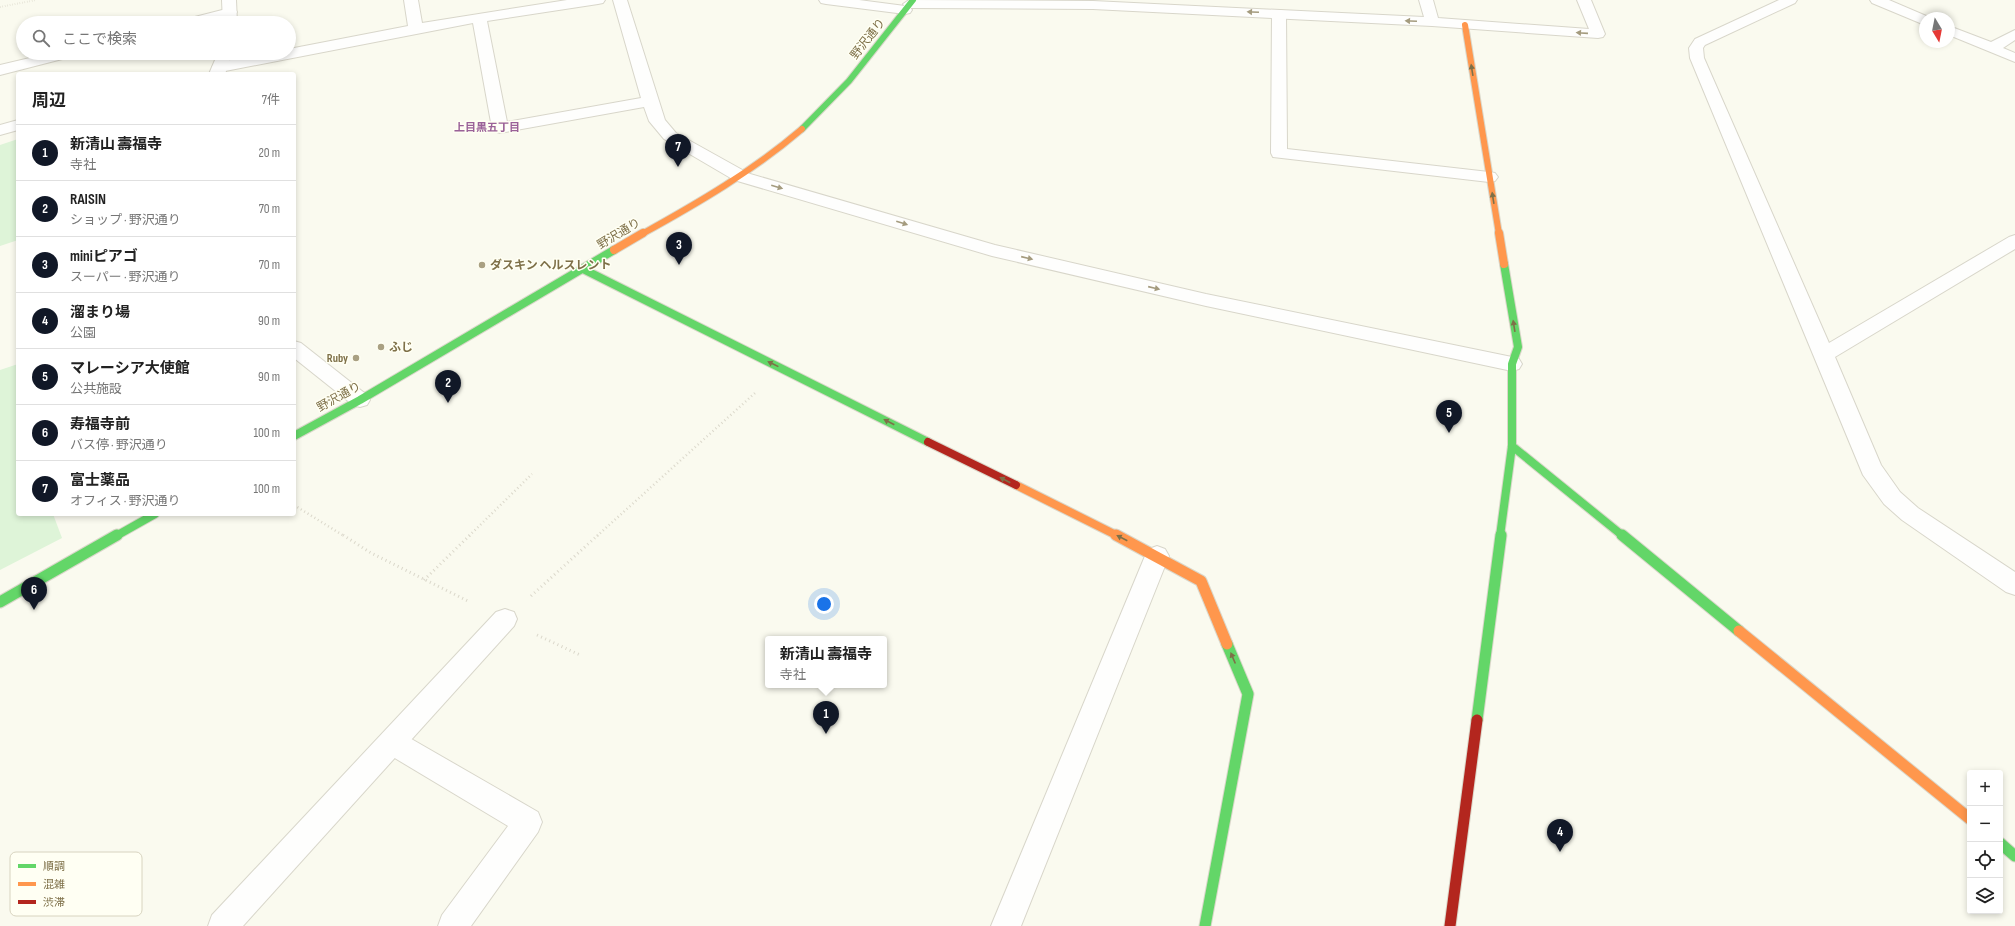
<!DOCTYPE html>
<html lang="ja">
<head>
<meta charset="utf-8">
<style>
	:root { --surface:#fff; --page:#f2f2f2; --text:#222; --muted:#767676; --line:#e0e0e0; --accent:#111827 }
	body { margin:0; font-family:"Sofia Sans Condensed","Noto Sans JP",sans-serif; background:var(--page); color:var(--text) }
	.controls { position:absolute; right:12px; bottom:12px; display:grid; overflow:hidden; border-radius:4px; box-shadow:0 2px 6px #0003 }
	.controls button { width:36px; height:36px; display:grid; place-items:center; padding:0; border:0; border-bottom:1px solid var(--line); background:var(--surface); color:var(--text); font:20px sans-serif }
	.compass { position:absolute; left:1919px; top:12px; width:36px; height:36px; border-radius:50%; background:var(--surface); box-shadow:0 2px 6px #0003; rotate:170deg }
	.you { position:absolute; left:824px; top:604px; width:14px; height:14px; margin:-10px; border:3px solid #fff; border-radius:50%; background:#1a73e8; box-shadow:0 0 0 6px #1a73e833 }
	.badge { display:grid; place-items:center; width:26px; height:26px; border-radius:50%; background:var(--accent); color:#fff; font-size:13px; font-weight:700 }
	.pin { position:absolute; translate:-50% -33px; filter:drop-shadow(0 1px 2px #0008) }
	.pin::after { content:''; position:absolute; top:21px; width:14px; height:12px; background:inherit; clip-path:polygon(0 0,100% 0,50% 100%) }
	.popup { position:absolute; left:765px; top:636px; width:122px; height:52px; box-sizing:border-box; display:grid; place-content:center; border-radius:4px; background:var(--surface); filter:drop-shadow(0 1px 3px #0005); font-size:13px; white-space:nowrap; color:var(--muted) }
	.popup b { font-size:15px; color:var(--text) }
	.popup::after { content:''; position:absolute; left:50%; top:100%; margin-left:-8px; border:8px solid transparent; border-top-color:var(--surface) }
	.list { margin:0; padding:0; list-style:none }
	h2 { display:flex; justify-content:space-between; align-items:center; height:52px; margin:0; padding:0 16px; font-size:17px }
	h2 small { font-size:13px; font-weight:400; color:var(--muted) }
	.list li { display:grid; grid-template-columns:26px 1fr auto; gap:12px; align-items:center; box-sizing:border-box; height:56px; padding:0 16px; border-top:1px solid var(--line) }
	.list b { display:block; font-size:15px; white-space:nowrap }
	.list p { margin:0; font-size:13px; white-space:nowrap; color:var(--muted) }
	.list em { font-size:13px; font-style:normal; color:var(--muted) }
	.icon { flex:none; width:22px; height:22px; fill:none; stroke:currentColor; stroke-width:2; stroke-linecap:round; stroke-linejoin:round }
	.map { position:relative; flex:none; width:2015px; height:926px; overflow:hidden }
	.search { position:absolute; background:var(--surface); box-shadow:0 2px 6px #0003; left:16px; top:16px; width:280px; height:44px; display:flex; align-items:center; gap:10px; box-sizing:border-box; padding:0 14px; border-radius:22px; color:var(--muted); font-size:15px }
	.panel { position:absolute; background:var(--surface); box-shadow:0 2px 6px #0003; left:16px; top:72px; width:280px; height:444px; border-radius:4px }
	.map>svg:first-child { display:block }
	.green { fill:#def4d8 }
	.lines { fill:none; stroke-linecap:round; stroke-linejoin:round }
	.lane-casing { stroke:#d8d6ca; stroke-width:2 }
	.street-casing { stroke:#d8d6ca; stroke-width:2 }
	.fast-far2-casing { stroke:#dad7ca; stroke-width:8 }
	.fast-far1-casing { stroke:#dad7ca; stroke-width:10 }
	.fast-casing { stroke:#dad7ca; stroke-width:13 }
	.slow-far2-casing { stroke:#dad7ca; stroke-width:8 }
	.slow-far1-casing { stroke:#dad7ca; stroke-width:10 }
	.slow-casing { stroke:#dad7ca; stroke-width:13 }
	.jam-far1-casing { stroke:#dad7ca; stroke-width:10 }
	.jam-casing { stroke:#dad7ca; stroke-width:13 }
	.path-far2 { stroke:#dbd8cb; stroke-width:2; stroke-dasharray:0.5 2; stroke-linecap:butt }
	.path-far1 { stroke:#dbd8cb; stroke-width:2.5; stroke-dasharray:1 3; stroke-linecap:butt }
	.path { stroke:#dbd8cb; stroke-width:3; stroke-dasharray:1 3.5; stroke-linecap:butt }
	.lane { fill:#fefefd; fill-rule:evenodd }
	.street { fill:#fefefd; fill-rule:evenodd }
	.fast-far2 { stroke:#63d668; stroke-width:6 }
	.fast-far1 { stroke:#63d668; stroke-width:8 }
	.fast { stroke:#63d668; stroke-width:11 }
	.slow-far2 { stroke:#ff974d; stroke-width:6 }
	.slow-far1 { stroke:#ff974d; stroke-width:8 }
	.slow { stroke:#ff974d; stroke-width:11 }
	.jam-far1 { stroke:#b3261e; stroke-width:8 }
	.jam { stroke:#b3261e; stroke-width:11 }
	.oneway { fill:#a49b7e }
	.oneway2 { fill:#7e7048 }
	.poi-dot { fill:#a9a082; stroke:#fffff3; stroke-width:1.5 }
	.labels { text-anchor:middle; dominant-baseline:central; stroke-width:3; stroke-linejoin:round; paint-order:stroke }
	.far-neighbourhood-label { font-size:11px; font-weight:bold; fill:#9a6198; stroke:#fffff3 }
	.street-label { font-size:12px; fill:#7e7048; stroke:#fffff3 }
	.poi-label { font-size:12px; font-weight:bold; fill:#7e7048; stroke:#fffff3; text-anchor:start }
	.key { fill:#fffff3; stroke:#d8d4c0; stroke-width:1 }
	.key-label { font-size:11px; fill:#7e7048 }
</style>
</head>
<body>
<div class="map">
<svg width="2015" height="926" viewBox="0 0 2015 926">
	<rect width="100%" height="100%" fill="#fafaef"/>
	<g class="green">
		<path d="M18,139V240L0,246V145Z"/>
		<path d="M18,364V514H53L62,538L0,570V370Z"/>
	</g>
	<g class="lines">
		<defs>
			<g id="lane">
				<path d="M404,0H418L422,23L567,0H605L603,3L598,4L487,21L507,122L641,98L613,0H627L665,120L676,133L746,172L749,176L746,180L740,181L734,180L664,139L649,121L644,107L500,133L494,131L492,128L473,23L220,72L215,70L212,67L215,64L220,62L268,53H289V49L408,26Z"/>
				<path d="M819,0H859L905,6L910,7L912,10L910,13L905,14L826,4L821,3Z"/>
				<path d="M1779,0H1797L1795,3L1705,45L1703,48L1704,58L1829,343L2009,237L2015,235V249L1835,357L1881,465L1900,492L1918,508L2015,572V595L2006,592L1902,520L1884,504L1863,475L1690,58L1689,48L1695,39Z"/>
				<path d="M1870,0H1889L1931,18H1925V24L1920,23L1872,3Z"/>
				<path d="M230,8L235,9L237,12L235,15L205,23H181L183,20Z"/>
				<path d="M1279,10L1284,11L1286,14L1287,149L1489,172L1495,173L1498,177L1495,181L1489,182L1273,157L1271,153L1272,14L1274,11Z"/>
				<path d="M1949,26L1991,42L2015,30V40L2003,48L2015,53V62L1949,35Z"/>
				<path d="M51,53H76L74,56L0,75V65Z"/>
				<path d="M18,120V130L0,135V125Z"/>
				<path d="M392,730L401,733L538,812L542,822L538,832L471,926H438L442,915L508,826L383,751L379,742L383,733Z"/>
			</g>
			<g id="street">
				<path d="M222,0H236L237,23H223Z"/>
				<path d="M909,0L1093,1L1424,17L1419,0H1433L1438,18L1589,29L1577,0H1591L1605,34L1603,37L1598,38L1432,26L1093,9L910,8L905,7L903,4Z"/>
				<path d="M218,53H232L225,74H209Z"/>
				<path d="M740,171L995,245L1206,294L1512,357L1519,359L1522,364L1519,369L1512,371L1206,306L992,256L734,180L731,176L734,172Z"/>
				<path d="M294,341L301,343L367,395L370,400L367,405L360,407L353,405L294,358Z"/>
				<path d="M1157,546L1165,549L1169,556L1021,926H991L1145,556L1149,549Z"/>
				<path d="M505,609L514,612L517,619L514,626L243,926H208L212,915L496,612Z"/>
			</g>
			<path id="fast-far2" d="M802,129L849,81L913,0"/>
			<g id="fast-far1">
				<path d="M583,269L928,442"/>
				<path d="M294,436L360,400L614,250"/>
				<path d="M1512,446L1623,536"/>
				<path d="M116,536L155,514"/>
				<path d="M1500,536L1512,446V364L1518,347L1504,264"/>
			</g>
			<g id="fast">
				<path d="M1622,535L1739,631"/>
				<path d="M0,602L117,535"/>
				<path d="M1477,720L1501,535"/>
				<path d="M2000,843L2015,856"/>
				<path d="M1205,926L1248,694L1227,644"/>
			</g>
			<g id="slow-far2">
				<path d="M1465,25L1499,234"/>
				<path d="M642,234C698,203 753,171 802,129"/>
			</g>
			<g id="slow-far1">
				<path d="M1499,233L1504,264"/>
				<path d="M614,250L643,233"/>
				<path d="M1016,485L1118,536"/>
			</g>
			<g id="slow">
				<path d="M1116,535L1201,581L1227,644"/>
				<path d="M1739,631L1970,819"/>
			</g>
			<path id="jam-far1" d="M928,442L1016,485"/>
			<path id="jam" d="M1450,926L1477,720"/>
		</defs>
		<use href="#lane" class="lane-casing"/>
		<use href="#street" class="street-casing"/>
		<use href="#fast-far2" class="fast-far2-casing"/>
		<use href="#fast-far1" class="fast-far1-casing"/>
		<use href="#fast" class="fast-casing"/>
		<use href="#slow-far2" class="slow-far2-casing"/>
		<use href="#slow-far1" class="slow-far1-casing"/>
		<use href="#slow" class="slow-casing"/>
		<use href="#jam-far1" class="jam-far1-casing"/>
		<use href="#jam" class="jam-casing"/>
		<path class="path-far2" d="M0,7L36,0"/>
		<g class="path-far1">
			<path d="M294,505L344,536"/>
			<path d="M469,536L532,474"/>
			<path d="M597,536L755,393"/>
		</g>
		<g class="path">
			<path d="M343,535L371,553L470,602"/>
			<path d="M424,580L470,535"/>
			<path d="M531,596L598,535"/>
			<path d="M537,635L580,655"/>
		</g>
		<use href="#lane" class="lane"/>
		<use href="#street" class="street"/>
		<use href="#fast-far2" class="fast-far2"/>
		<use href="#fast-far1" class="fast-far1"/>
		<use href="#fast" class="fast"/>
		<use href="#slow-far2" class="slow-far2"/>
		<use href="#slow-far1" class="slow-far1"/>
		<use href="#slow" class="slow"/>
		<use href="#jam-far1" class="jam-far1"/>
		<use href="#jam" class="jam"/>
	</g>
	<defs><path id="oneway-solid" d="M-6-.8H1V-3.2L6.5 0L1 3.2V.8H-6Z"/></defs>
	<g class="oneway">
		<use href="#oneway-solid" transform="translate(1253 12) rotate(-177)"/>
		<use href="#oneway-solid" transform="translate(1411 21) rotate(-177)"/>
		<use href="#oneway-solid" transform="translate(1582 33) rotate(-176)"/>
		<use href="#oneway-solid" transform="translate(777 187) rotate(16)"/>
		<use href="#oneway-solid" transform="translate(902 223) rotate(17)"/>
		<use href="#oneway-solid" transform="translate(1027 258) rotate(13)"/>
		<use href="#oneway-solid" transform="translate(1154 288) rotate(13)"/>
	</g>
	<g class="oneway2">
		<use href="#oneway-solid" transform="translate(1472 70) rotate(-99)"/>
		<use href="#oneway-solid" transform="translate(1493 198) rotate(-99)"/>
		<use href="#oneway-solid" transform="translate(1514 326) rotate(-99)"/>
		<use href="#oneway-solid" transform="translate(773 364) rotate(-154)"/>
		<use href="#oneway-solid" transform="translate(889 422) rotate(-153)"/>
		<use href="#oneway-solid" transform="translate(1005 480) rotate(-153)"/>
		<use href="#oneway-solid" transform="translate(1122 538) rotate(-153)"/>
		<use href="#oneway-solid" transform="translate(1233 658) rotate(-113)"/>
	</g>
	<g class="poi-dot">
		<circle cx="482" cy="265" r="4"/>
		<circle cx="381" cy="347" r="4"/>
		<circle cx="356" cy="358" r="4"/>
	</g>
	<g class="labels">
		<g class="far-neighbourhood-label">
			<text x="487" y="127">上目黒五丁目</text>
		</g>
		<g class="street-label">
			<text transform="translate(868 39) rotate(-52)">野沢通り</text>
			<text transform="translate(619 234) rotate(-31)">野沢通り</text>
			<text transform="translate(339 397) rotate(-29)">野沢通り</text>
		</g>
		<g class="poi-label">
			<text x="490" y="265">ダスキン ヘルスレント</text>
			<text x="389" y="347">ふじ</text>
			<text x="348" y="358" text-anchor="end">Ruby</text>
		</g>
	</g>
	<rect x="10" y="852" width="132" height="64" rx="6" class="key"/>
	<rect x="18" y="864" width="18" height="4" fill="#63d668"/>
	<rect x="18" y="882" width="18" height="4" fill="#ff974d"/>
	<rect x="18" y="900" width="18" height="4" fill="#b3261e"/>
	<g class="key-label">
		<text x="43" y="870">順調</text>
		<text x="43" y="888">混雑</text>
		<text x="43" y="906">渋滞</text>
	</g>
</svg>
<div class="controls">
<button>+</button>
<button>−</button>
<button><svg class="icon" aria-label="locate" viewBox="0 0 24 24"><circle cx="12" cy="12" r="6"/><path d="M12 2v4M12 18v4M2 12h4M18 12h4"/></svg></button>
<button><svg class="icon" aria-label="layers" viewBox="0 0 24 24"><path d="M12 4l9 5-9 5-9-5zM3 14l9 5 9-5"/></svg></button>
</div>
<svg class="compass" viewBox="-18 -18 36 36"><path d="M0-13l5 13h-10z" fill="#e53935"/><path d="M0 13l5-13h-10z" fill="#767676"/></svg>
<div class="you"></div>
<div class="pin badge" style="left:826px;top:734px">1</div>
<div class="popup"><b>新清山 壽福寺</b>寺社</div>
<div class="pin badge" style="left:448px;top:403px">2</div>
<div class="pin badge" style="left:679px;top:265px">3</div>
<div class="pin badge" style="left:1560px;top:852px">4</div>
<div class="pin badge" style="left:1449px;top:433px">5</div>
<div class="pin badge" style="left:34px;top:610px">6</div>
<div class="pin badge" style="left:678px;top:167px">7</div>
<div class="search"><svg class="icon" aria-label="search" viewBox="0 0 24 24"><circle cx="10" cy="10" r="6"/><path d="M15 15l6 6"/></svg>ここで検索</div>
<section class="panel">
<h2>周辺<small>7件</small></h2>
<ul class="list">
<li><span class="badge">1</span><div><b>新清山 壽福寺</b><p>寺社</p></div><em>20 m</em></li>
<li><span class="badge">2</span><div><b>RAISIN</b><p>ショップ · 野沢通り</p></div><em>70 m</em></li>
<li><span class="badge">3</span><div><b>miniピアゴ</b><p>スーパー · 野沢通り</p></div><em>70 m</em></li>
<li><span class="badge">4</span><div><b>溜まり場</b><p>公園</p></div><em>90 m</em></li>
<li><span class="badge">5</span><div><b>マレーシア大使館</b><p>公共施設</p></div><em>90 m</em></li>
<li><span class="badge">6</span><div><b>寿福寺前</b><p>バス停 · 野沢通り</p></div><em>100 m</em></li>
<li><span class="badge">7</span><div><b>富士薬品</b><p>オフィス · 野沢通り</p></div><em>100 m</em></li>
</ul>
</section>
</div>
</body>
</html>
